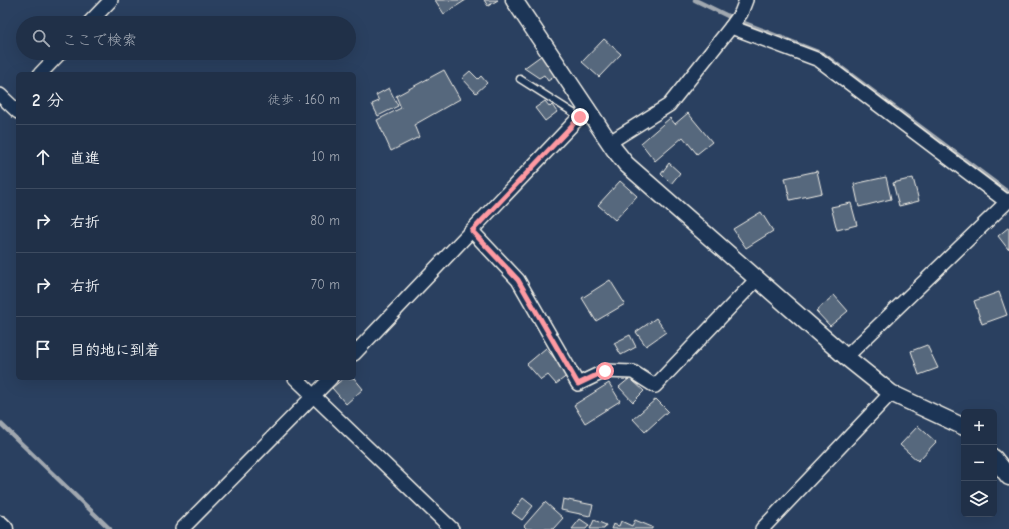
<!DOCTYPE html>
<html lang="ja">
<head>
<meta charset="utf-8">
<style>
	:root { --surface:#203048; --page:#28384f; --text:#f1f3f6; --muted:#a2a9b4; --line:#3d4b60 }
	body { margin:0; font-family:"Comic Neue","Klee One",sans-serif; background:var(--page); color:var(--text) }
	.controls { position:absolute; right:12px; bottom:12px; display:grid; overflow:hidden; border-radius:6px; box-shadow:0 4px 16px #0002 }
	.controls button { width:36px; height:36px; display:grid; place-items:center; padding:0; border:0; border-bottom:1px solid var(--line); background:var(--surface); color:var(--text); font:20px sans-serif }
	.stop { position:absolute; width:12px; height:12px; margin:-9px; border:3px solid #ff9aa2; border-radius:50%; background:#fff }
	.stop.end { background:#ff9aa2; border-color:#fff; box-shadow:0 1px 4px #0008 }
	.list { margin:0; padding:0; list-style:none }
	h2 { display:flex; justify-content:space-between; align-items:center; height:52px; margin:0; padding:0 16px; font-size:17px }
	h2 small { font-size:13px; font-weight:400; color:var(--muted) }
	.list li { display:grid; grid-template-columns:26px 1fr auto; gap:12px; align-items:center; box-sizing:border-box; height:64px; padding:0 16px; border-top:1px solid var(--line) }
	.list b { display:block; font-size:15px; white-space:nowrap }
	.list em { font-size:13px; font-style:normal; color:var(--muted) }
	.icon { flex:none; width:22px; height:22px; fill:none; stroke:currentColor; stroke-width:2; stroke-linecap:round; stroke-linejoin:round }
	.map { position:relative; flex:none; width:1009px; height:529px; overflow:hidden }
	.search { position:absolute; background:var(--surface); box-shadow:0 4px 16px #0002; left:16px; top:16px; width:340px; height:44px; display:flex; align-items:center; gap:10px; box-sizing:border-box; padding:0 14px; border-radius:22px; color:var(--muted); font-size:15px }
	.panel { position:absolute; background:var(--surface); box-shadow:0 4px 16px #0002; left:16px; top:72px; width:340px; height:308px; border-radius:6px }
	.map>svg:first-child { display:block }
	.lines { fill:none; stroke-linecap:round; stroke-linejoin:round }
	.stream { stroke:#a1a8b0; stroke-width:4.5 }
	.building { fill:#56677d; stroke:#f4f1e8 }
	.service-casing { stroke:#f4f1e8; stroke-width:9 }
	.minor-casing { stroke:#f4f1e8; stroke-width:16 }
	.tertiary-casing { stroke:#f4f1e8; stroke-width:19 }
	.secondary-casing { stroke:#f4f1e8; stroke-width:21 }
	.service { stroke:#1d3557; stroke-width:6 }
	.minor { stroke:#1d3557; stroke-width:13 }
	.tertiary { stroke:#1d3557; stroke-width:16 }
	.secondary { stroke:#1d3557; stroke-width:18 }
	.route { stroke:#ff9aa2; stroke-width:5 }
</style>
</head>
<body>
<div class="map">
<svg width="1009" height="529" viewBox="0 0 1009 529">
	<rect width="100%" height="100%" fill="#2a4060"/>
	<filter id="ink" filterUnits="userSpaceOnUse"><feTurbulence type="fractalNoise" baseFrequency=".025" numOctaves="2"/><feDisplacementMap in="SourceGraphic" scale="8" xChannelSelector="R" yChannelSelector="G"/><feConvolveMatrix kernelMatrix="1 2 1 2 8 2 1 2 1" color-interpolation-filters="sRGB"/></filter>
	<g filter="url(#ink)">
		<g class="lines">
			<g class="stream">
				<path d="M695,0L734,19L823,54L1009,193"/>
				<path d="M0,423L110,529"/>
			</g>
		</g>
		<g class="building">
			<path d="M435,0H466L444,14Z"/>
			<path d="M484,0H498L488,6Z"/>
			<path d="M604,39L621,54L599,77L582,62Z"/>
			<path d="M542,55L555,76L548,81L544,75L539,78L524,68Z"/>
			<path d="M444,70L460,99L414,125L419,137L391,151L377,120L401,108L396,96Z"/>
			<path d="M470,71L478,79L481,76L487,83L476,93L462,78Z"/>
			<path d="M389,88L398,106L378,116L372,104L379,101L376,95Z"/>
			<path d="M545,101L550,107L552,105L557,112L545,121L535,108Z"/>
			<path d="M688,113L712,142L697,154L683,137L655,161L641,143L670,118L675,124Z"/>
			<path d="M669,163L680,173L671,184L661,174Z"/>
			<path d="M817,171L822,193L790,200L785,178Z"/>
			<path d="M886,177L891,199L859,207L854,184Z"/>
			<path d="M913,178L919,201L899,206L893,183Z"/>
			<path d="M620,181L637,196L615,220L598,205Z"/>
			<path d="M851,203L857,225L837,230L831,207Z"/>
			<path d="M761,212L773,231L746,248L733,229Z"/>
			<path d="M1009,227V248L1008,249L998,236Z"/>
			<path d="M610,280L625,304L596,321L582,298Z"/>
			<path d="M999,292L1007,315L982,324L974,301Z"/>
			<path d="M834,295L848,311L830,326L816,311Z"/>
			<path d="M656,318L666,332L646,346L636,332Z"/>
			<path d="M630,335L636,347L621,355L614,343Z"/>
			<path d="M927,345L938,368L919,375L911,351Z"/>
			<path d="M546,348L568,375L556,384L548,375L541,380L527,364Z"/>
			<path d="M344,378H354L363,389L346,404L332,388Z"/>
			<path d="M630,378L644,391L633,402L619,387Z"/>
			<path d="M609,383L620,401L585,423L574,405Z"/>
			<path d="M656,399L668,411L645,432L633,419Z"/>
			<path d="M918,426L936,442L918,461L900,445Z"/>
			<path d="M523,498L533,506L522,520L512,513Z"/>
			<path d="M563,499L593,505L590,516L561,510Z"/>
			<path d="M545,502L563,518L553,529H527L524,526Z"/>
			<path d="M580,519L589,525L586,529H572Z"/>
			<path d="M594,520L606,525L604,529H590Z"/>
			<path d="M635,520L652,527V529H611L613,524L619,526L621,521L632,526Z"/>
		</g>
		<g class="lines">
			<defs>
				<path id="service" d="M520,79L580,117"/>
				<g id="minor">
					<path d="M89,23L111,0"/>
					<path d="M731,27L741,13L746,0"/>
					<path d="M40,74L60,53"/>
					<path d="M0,95L18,112"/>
					<path d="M610,142L669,105L731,27L819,60L1007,202"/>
					<path d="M472,231L518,280L578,384L605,371L633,372L655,386L757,279"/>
					<path d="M354,354L588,108"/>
					<path d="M846,357L1009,200"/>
					<path d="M295,378L452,529"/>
					<path d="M182,529L331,378"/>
					<path d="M762,529L891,393"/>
				</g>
				<g id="tertiary">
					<path d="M514,0L614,149L626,164L846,357L891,393L964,427"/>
					<path d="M994,458L1009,477"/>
				</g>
				<path id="secondary" d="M0,525L4,529"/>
			</defs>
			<use href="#service" class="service-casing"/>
			<use href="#minor" class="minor-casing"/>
			<use href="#tertiary" class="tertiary-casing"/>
			<use href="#secondary" class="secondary-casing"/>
			<use href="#service" class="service"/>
			<use href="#minor" class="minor"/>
			<use href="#tertiary" class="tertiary"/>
			<use href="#secondary" class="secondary"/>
		</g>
	</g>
	<g class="lines" filter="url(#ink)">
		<path class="route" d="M580,117L472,231L518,280L578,384L605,371"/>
	</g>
</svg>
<div class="controls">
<button>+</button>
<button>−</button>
<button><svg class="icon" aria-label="layers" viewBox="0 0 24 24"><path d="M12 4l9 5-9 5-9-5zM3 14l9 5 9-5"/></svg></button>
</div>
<div class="stop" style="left:605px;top:371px"></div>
<div class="stop end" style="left:580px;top:117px"></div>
<div class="search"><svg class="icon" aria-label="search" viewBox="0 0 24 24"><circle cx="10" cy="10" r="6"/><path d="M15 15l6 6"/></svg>ここで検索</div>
<section class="panel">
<h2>2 分<small>徒歩 · 160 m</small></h2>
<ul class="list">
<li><svg class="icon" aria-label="ahead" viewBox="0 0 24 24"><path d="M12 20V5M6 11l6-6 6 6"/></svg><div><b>直進</b></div><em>10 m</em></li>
<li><svg class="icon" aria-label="right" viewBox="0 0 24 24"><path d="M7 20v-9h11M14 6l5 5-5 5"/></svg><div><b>右折</b></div><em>80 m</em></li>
<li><svg class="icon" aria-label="right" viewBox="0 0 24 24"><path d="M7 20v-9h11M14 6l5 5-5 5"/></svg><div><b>右折</b></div><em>70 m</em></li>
<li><svg class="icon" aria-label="arrive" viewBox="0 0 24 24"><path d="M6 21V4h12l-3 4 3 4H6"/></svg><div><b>目的地に到着</b></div></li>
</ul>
</section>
</div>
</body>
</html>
